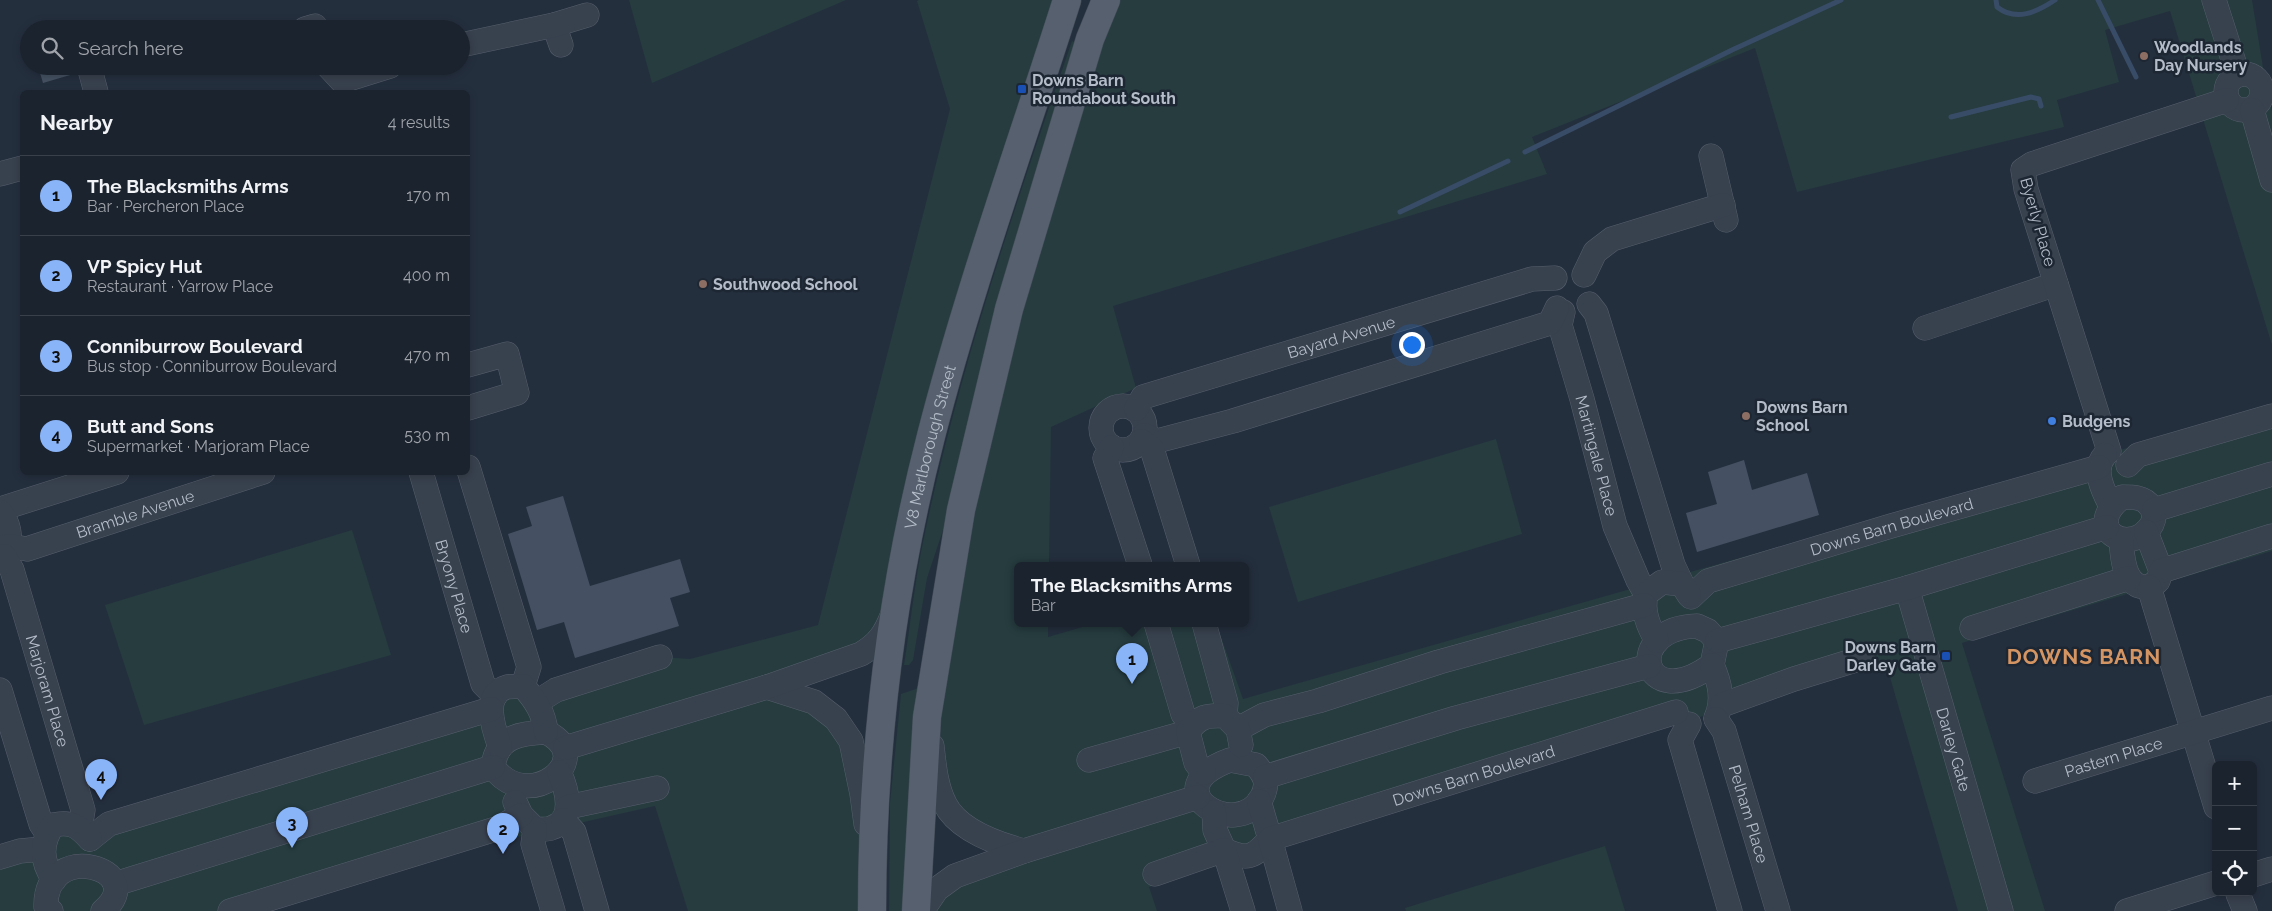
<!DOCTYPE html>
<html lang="en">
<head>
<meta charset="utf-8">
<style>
	:root { --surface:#1b232e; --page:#242b36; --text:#f1f3f6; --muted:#a0a4aa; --line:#39404a; --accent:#8ab4f8 }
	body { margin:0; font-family:Raleway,sans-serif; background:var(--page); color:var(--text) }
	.controls { position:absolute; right:15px; bottom:15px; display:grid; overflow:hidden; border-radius:8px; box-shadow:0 2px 8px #0003 }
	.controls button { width:45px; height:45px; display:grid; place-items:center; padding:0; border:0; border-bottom:1px solid var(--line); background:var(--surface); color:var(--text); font:25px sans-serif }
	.you { position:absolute; left:1411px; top:344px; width:18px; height:18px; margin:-12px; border:4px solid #fff; border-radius:50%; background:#1a73e8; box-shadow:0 0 0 8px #1a73e833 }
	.badge { display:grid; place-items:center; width:32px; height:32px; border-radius:50%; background:var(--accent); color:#111; font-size:16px; font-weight:700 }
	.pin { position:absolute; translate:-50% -41px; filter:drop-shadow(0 1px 2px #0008) }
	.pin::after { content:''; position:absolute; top:26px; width:18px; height:15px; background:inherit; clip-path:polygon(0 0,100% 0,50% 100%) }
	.popup { position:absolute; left:1014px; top:562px; width:235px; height:65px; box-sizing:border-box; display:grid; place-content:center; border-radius:8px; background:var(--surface); filter:drop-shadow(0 1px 4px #0005); font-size:16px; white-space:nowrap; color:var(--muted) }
	.popup b { font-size:19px; color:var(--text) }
	.popup::after { content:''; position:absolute; left:50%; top:100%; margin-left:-10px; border:10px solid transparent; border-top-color:var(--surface) }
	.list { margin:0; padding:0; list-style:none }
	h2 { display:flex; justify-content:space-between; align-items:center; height:65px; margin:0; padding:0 20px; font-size:21px }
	h2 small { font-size:16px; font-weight:400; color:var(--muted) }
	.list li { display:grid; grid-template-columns:32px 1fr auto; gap:15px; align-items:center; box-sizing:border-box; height:80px; padding:0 20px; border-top:1px solid var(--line) }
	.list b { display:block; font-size:19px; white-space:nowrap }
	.list p { margin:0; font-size:16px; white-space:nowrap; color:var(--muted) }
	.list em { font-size:16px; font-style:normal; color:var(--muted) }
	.icon { flex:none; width:28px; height:28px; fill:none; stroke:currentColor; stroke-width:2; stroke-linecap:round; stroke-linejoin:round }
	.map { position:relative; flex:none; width:2272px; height:911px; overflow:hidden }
	.search { position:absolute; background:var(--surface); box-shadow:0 2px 8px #0003; left:20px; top:20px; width:450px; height:55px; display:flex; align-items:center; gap:12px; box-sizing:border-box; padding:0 18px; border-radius:28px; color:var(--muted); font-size:19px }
	.panel { position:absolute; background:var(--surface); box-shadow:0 2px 8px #0003; left:20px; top:90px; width:450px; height:385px; border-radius:8px }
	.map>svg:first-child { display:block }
	.green { fill:#263c3f }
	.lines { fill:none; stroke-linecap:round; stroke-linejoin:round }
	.stream { stroke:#394c67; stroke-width:5 }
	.building { fill:#455162 }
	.minor-casing { stroke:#565f6c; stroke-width:25 }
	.major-casing { stroke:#414a57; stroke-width:29 }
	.minor { stroke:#38414e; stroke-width:24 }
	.major { stroke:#56606e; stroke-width:28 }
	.education-dot { fill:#8d6e63; stroke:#1d2633; stroke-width:2 }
	.transit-dot { fill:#1a4fb4; stroke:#1d2633; stroke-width:2 }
	.shop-dot { fill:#3f7fe0; stroke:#1d2633; stroke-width:2 }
	.labels { text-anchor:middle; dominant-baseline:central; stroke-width:5; stroke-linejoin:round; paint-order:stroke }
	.poi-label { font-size:16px; font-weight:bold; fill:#b4bcc9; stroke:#1d2633; text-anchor:start }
	.street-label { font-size:16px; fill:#b4bcc9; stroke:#1d2633 }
	.district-label { font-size:21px; font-weight:bold; letter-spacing:1px; fill:#d59563; stroke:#1d2633 }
</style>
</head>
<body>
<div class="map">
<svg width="2272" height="911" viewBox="0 0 2272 911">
	<rect width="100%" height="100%" fill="#242f3e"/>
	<g class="green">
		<path d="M629,0H846L652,83Z"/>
		<path d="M919,0H1067L885,633L768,687L814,702L851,741L872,911H688L655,806L526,835L218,911H0V848L34,837L122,829L482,708L529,667L537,702L660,657L690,659L818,625L950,109L917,1Z"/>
		<path d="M1106,0H2252L2267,92L2272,111V345L2170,11L2105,30L2119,82L2057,100L2064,127L1797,192L1755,48L1532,137L1547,174L1113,306L1136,388L1051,427L1049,565H1018V623H1048V637L1096,623H1216L1243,699L2272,407V551L1962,643L2045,911H1958L1885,660L1149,887L1157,911H922L925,905L1023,851L959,819L927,717L961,510Z"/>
		<path d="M1072,41L1083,45L949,512L927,578L913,660L909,665H904C910,627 914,589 921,552C956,378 1014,209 1072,41Z"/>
		<path d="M1496,439L1522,534L1298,602L1269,507Z"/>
		<path d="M352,530L391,655L144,725L105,605Z"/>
		<path d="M920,684L909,911H889L890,803L901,694L916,689Z"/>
		<path d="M1605,846L1625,911H1406L1405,908Z"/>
	</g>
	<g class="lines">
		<g class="stream">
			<path d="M1996,0L1997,7C2016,22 2037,12 2055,0"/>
			<path d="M2098,0L2136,77"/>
			<path d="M1951,117L2031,97L2039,99L2041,106"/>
			<path d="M1525,152L1732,50L1841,0"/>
			<path d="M1400,212L1508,161"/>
		</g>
	</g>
	<g class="building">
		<path d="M38,66H76L77,73L43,83Z"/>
		<path d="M1744,460L1752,490L1807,473L1819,515L1697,552L1686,513L1717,504L1708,472Z"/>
		<path d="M563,496L590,586L680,559L690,592L670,598L679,626L575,658L564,622L537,630L508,534L532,526L526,507Z"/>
	</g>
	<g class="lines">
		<defs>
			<g id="minor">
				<path d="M2214,0L2238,75"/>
				<path d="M554,25L561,45"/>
				<path d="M305,29L315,26L316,29"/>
				<path d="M461,45L554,25L587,15"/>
				<path d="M89,66L96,92"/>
				<path d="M328,66L342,81L390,66"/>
				<circle cx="2244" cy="92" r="18"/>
				<path d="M2252,110L2272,180"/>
				<path d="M1711,156L1726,220"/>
				<path d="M0,174L22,168"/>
				<path d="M1584,275L1595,252L1612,239L1723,205"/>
				<path d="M1589,304L1596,313L1673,565L1682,584"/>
				<path id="s1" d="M1563,312L1560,325L1582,399L1615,526L1638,580L1646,594"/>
				<path d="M1925,328L2056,284"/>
				<path d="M468,365L507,354L517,393L468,408"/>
				<circle cx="1123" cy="428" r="22"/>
				<path id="s2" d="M1136,409L1143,397L1532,279L1555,278"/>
				<path d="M1144,435L1157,441L1233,421L1550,323L1557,308"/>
				<path d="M1141,441L1152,449L1188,565"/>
				<path d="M1112,447L1105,458L1140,565"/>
				<path d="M2109,451L2026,189L2023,170L2032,164L2227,100"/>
				<path d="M2105,455C2092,469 2103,491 2111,506"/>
				<path d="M2128,465L2138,455L2272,416"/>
				<path d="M468,467L529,667L523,686"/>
				<path id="s3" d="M421,472L483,684L495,696"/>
				<path d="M2122,497C2133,497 2144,497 2150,506C2154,511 2155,518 2152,524C2132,558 2080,530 2122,497Z"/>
				<path d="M0,509L117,472"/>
				<path d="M2154,510L2272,474"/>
				<path d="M0,512C11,526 14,546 0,560"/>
				<path d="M2121,539C2122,553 2123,578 2137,585C2140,587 2146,587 2149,587L2158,581L2161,571L2146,532"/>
				<path id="s4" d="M9,546L27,549L263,472"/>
				<path id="s5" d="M4,556L12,570L83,810L80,828"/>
				<path d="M2161,571L2272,536"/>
				<path d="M2149,587L2216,807"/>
				<path id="s6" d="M1907,588L2001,911"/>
				<path id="s7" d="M1691,597L1708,581L1891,526L2099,467"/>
				<path d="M1156,623L1183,714L1192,725"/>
				<path d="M1204,623L1226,703L1225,716"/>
				<path d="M1697,626L1708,631L1717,641L1712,665C1641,716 1622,628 1697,626Z"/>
				<path d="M1972,628L2129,578"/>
				<path d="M1657,641C1648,626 1642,611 1646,594L1662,582L1682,584L1689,595"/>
				<path d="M1717,641L1907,588L2107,527"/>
				<path d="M1712,665C1720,683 1724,700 1716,718"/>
				<path d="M767,687L814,702L836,719L851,741L862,794L866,824"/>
				<path d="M0,690L41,824L47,833"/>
				<path d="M537,702L556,690L660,657"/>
				<path d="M1722,705L1794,679L1862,658"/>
				<path id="s8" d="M1716,719L1724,731L1778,911"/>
				<path d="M1689,724L1680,740L1730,911"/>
				<path d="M1238,729L1264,715L1318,701L1439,662L1644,605"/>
				<path d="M546,732C600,759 527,815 493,767C496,737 520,733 546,732Z"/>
				<path d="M932,746C934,765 936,787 945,804C958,830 998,844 1024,851"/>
				<path d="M500,747C494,730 481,694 507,687C512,686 518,687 523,686C536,701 544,713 546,732"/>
				<path d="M565,748L767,687L861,654C878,644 885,634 892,616"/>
				<path d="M1089,760L1188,732"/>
				<path d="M1230,760L1256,765C1265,776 1269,783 1262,797C1237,843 1150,789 1230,760Z"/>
				<path d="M1204,773L1196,763L1188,732C1198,716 1208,715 1225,716L1238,729L1241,745"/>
				<path d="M1265,777L1456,718L1649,666"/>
				<path id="s9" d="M2035,781L2272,708"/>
				<path d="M515,802L521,815L535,829C540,829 546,830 551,828C576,821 567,789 559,772"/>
				<path d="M568,807L657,788"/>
				<path d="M1214,812L1215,830L1224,850C1248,860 1253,858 1270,839L1259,801"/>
				<path d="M563,820L574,832L597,911"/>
				<path d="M535,829L533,844L553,911"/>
				<path d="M90,839L109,824L491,709"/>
				<path d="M0,857L20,851L42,849"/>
				<path d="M1155,874L1224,850L1243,911"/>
				<path d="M2253,875L2272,869"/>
				<path d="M54,880C41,861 40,844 53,825C71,821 78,826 90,839"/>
				<path d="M115,884L493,767"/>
				<path d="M2238,894L2245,911"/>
				<path d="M51,911L46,907C44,838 152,869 103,911"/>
				<path d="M230,911L499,828L521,815"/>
				<path d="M922,911L937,889L955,876L1024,851L1198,797"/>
				<path id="s10" d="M1290,911L1270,839L1676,712"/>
				<path d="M2127,911L2216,883"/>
			</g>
			<g id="major">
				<path id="s11" d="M872,911C872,751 891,591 931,436C969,288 1021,145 1067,0"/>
				<path d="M916,911L927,717L961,510L1009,309L1090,39L1106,0"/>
			</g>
		</defs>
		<use href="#minor" class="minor-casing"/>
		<use href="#major" class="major-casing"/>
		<use href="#minor" class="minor"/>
		<use href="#major" class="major"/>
	</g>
	<g class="education-dot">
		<circle cx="2144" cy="56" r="5"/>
		<circle cx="703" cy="284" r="5"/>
		<circle cx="1746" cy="416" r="5"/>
	</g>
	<g class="transit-dot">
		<rect x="1017" y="84" width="10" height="10" rx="2.5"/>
		<rect x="1941" y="651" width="10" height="10" rx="2.5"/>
	</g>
	<circle class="shop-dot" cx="2052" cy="421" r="5"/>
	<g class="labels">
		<g class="poi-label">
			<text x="2154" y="47">Woodlands<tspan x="2154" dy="18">Day Nursery</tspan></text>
			<text x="1032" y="80">Downs Barn<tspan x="1032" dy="18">Roundabout South</tspan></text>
			<text x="713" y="284">Southwood School</text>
			<text x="1756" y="407">Downs Barn<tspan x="1756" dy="18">School</tspan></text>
			<text x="2062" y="421">Budgens</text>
			<text x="1936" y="647" text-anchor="end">Downs Barn<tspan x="1936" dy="18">Darley Gate</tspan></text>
		</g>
		<g class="street-label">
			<text transform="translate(2038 222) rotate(74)">Byerly Place</text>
			<text stroke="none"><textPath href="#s2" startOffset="221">Bayard Avenue</textPath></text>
			<text stroke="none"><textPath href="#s11" startOffset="469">V8 Marlborough Street</textPath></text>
			<text stroke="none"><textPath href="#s1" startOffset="149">Martingale Place</textPath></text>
			<text stroke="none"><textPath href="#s4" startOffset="132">Bramble Avenue</textPath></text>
			<text stroke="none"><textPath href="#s7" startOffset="215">Downs Barn Boulevard</textPath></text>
			<text stroke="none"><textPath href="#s3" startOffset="119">Bryony Place</textPath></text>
			<text stroke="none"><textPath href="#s5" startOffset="142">Marjoram Place</textPath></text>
			<text stroke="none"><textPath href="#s6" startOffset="168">Darley Gate</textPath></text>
			<text stroke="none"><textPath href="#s9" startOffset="82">Pastern Place</textPath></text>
			<text stroke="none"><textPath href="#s10" startOffset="288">Downs Barn Boulevard</textPath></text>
			<text stroke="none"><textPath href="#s8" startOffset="101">Pelham Place</textPath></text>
		</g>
		<g class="district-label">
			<text x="2084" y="656">DOWNS BARN</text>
		</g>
	</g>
</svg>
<div class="controls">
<button>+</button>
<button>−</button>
<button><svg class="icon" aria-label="locate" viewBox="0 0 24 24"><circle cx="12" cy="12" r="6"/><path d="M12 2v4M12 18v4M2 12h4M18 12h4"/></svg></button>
</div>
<div class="you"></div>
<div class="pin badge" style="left:1132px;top:684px">1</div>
<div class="popup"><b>The Blacksmiths Arms</b>Bar</div>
<div class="pin badge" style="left:503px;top:854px">2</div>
<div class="pin badge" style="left:292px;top:848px">3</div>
<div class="pin badge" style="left:101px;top:800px">4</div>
<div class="search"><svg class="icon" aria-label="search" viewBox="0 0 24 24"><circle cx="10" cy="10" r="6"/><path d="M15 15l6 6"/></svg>Search here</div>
<section class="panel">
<h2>Nearby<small>4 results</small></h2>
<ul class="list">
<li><span class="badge">1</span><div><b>The Blacksmiths Arms</b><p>Bar · Percheron Place</p></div><em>170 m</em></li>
<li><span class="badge">2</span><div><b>VP Spicy Hut</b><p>Restaurant · Yarrow Place</p></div><em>400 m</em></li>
<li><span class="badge">3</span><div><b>Conniburrow Boulevard</b><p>Bus stop · Conniburrow Boulevard</p></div><em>470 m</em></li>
<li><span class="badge">4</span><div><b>Butt and Sons</b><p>Supermarket · Marjoram Place</p></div><em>530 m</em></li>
</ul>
</section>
</div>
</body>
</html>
